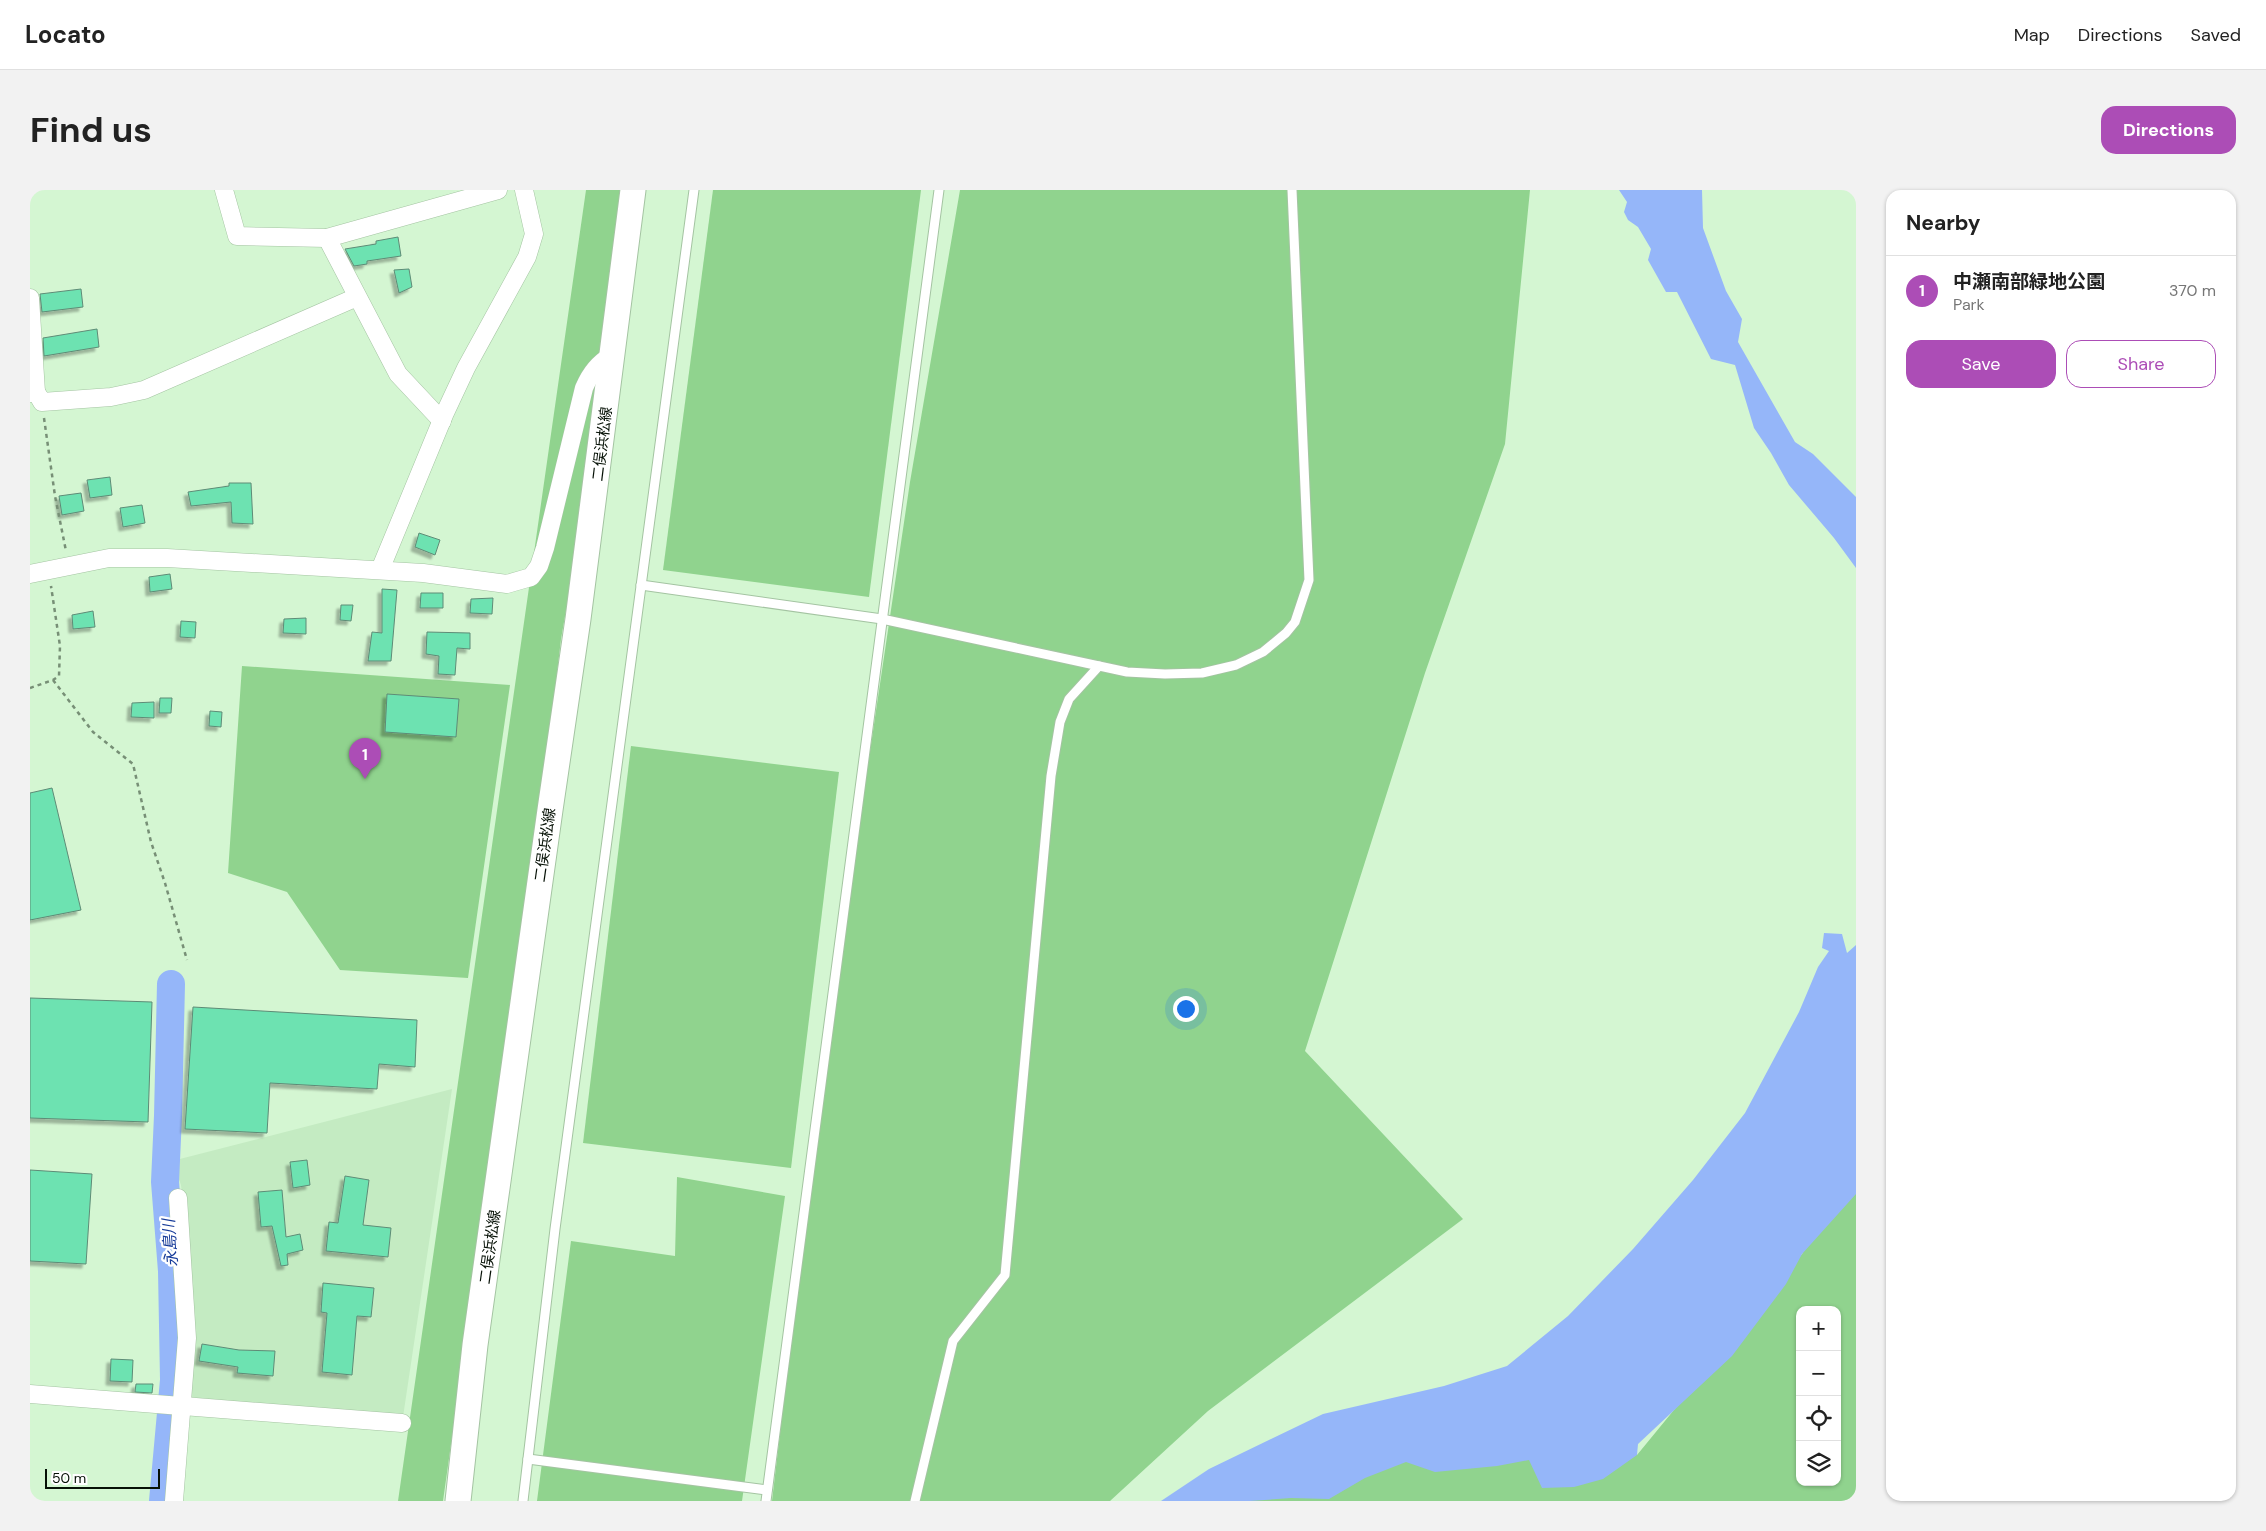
<!DOCTYPE html>
<html lang="en">
<head>
<meta charset="utf-8">
<style>
	:root { --surface:#fff; --page:#f2f2f2; --text:#222; --muted:#767676; --line:#e0e0e0; --accent:#ac4db6 }
	body { margin:0; font-family:"DM Sans","Noto Sans JP",sans-serif; background:var(--page); color:var(--text) }
	.controls { position:absolute; right:15px; bottom:15px; display:grid; overflow:hidden; border-radius:10px; box-shadow:0 1px 4px #0004 }
	.controls button { width:45px; height:45px; display:grid; place-items:center; padding:0; border:0; border-bottom:1px solid var(--line); background:var(--surface); color:var(--text); font:25px sans-serif }
	.scale { position:absolute; left:15px; bottom:12px; width:115px; box-sizing:border-box; padding-left:5px; border:2px solid #061106; border-top:0; font-size:14px; line-height:18px; white-space:nowrap; color:#061106; -webkit-text-stroke:4px #fff; paint-order:stroke }
	.you { position:absolute; left:1155px; top:818px; width:18px; height:18px; margin:-12px; border:4px solid #fff; border-radius:50%; background:#1a73e8; box-shadow:0 0 0 8px #1a73e833 }
	.badge { display:grid; place-items:center; width:32px; height:32px; border-radius:50%; background:var(--accent); color:#fff; font-size:16px; font-weight:700 }
	.pin { position:absolute; translate:-50% -41px; filter:drop-shadow(0 1px 2px #0008) }
	.pin::after { content:''; position:absolute; top:26px; width:18px; height:15px; background:inherit; clip-path:polygon(0 0,100% 0,50% 100%) }
	.list { margin:0; padding:0; list-style:none }
	h2 { display:flex; justify-content:space-between; align-items:center; height:65px; margin:0; padding:0 20px; font-size:21px }
	h2 small { font-size:16px; font-weight:400; color:var(--muted) }
	.list li { display:grid; grid-template-columns:32px 1fr auto; gap:15px; align-items:center; box-sizing:border-box; height:70px; padding:0 20px; border-top:1px solid var(--line) }
	.list b { display:block; font-size:19px; white-space:nowrap }
	.list p { margin:0; font-size:16px; white-space:nowrap; color:var(--muted) }
	.list em { font-size:16px; font-style:normal; color:var(--muted) }
	.actions { display:flex; gap:10px; padding:15px 20px }
	.actions a { flex:1; padding:11px 0; border:1px solid var(--accent); border-radius:15px; text-align:center; font-size:18px; color:var(--accent) }
	.actions .main { background:var(--accent); color:#fff }
	.icon { flex:none; width:28px; height:28px; fill:none; stroke:currentColor; stroke-width:2; stroke-linecap:round; stroke-linejoin:round }
	.map { position:relative; flex:none; width:1826px; height:1311px; overflow:hidden; border-radius:15px }
	header { display:flex; align-items:center; gap:30px; box-sizing:border-box; height:70px; padding:0 25px; background:var(--surface); border-bottom:1px solid var(--line) }
	header strong { font-size:24px }
	nav { display:flex; gap:28px; margin-inline-start:auto; font-size:18px }
	.intro { display:flex; align-items:center; justify-content:space-between; box-sizing:border-box; height:120px; padding:0 30px }
	h1 { margin:0; font-size:35px }
	.button { padding:12px 22px; border-radius:15px; background:var(--accent); color:#fff; font-size:18px; font-weight:700 }
	main { display:flex; gap:30px; padding:0 30px }
	aside { flex:1; background:var(--surface); border-radius:15px; box-shadow:0 1px 4px #0004 }
	.map>svg:first-child { display:block }
	.built { fill:#c4ebc2 }
	.green { fill:#90d38e; fill-rule:evenodd }
	.water { fill:#95b6f9 }
	.lines { fill:none; stroke-linecap:round; stroke-linejoin:round }
	.river { stroke:#95b6f9; stroke-width:28 }
	.building { fill:#6de2b1; stroke:#5e8b76; filter:url(#shadow) }
	.lane-casing { stroke:#a4c4a2; stroke-width:11 }
	.street-casing { stroke:#a4c4a2; stroke-width:19 }
	.secondary-casing { stroke:#a4c4a2; stroke-width:27 }
	.path { stroke:#778f76; stroke-width:2.5; stroke-dasharray:4 4; stroke-linecap:butt }
	.lane { stroke:#fff; stroke-width:9 }
	.street { stroke:#fff; stroke-width:18 }
	.secondary { stroke:#fff; stroke-width:25 }
	.labels { text-anchor:middle; dominant-baseline:central; stroke-width:4.5; stroke-linejoin:round; paint-order:stroke }
	.street-label { font-size:15px; fill:#061106; stroke:#fff }
	.water-label { font-size:16px; font-style:italic; fill:#163b99; stroke:#fff }
</style>
</head>
<body>
<header>
<strong>Locato</strong>
<nav><a>Map</a><a>Directions</a><a>Saved</a></nav>
</header>
<div class="intro"><h1>Find us</h1><a class="button">Directions</a></div>
<main>
<div class="map">
<svg width="1826" height="1311" viewBox="0 0 1826 1311">
	<defs>
		<filter id="shadow"><feDropShadow dx="-4" dy="4" stdDeviation="1" flood-color="#0004"/></filter>
	</defs>
	<rect width="100%" height="100%" fill="#d4f6d2"/>
	<path class="built" d="M422,899L373,1227L159,1207L165,1139L151,995L142,971Z"/>
	<g class="green">
		<path d="M556,0H591L545,370L531,449L515,587L413,1311H368Z"/>
		<path d="M683,0H891L839,407L633,380Z"/>
		<path d="M930,0H1500L1475,254L1395,483L1275,861L1433,1029L1178,1221L1080,1311H742L794,871L880,292Z"/>
		<path d="M212,476L480,495L438,788L310,780L257,702L198,683Z"/>
		<path d="M601,556L809,582L761,978L553,953Z"/>
		<path d="M1826,976V1311H1197L1436,1253L1607,1265L1772,1064ZM1770,1120H1807V1292H1770Z"/>
		<path d="M647,987L755,1006L712,1311H507L541,1051L645,1066Z"/>
	</g>
	<g class="water">
		<path d="M1589,0H1672L1673,38L1696,101L1712,129L1708,152L1765,252L1783,264L1826,307V378L1804,348L1759,295L1741,263L1724,238L1705,175L1681,169L1647,102H1636L1618,70L1621,59L1608,37L1598,30L1594,22L1597,12Z"/>
		<path d="M1794,743L1812,744L1817,763L1826,755V1004L1772,1064L1756,1094L1702,1166L1608,1254L1607,1265L1573,1289L1544,1297L1512,1298L1499,1270L1467,1276L1405,1282L1376,1272L1335,1288L1299,1309L1261,1308L1220,1311H1131L1179,1279L1293,1224L1414,1196L1477,1176L1538,1126L1603,1059L1663,990L1715,923L1769,822L1788,777L1799,761L1792,758Z"/>
	</g>
	<g class="lines">
		<path class="river" d="M133,1311L144,1190L142,1081L135,992L138,926L141,794"/>
	</g>
	<g class="building">
		<path d="M368,47L371,66L337,71V74L324,76L315,59L346,54V51Z"/>
		<path d="M379,79L382,97L369,103L364,80Z"/>
		<path d="M51,99L53,117L12,122L10,104Z"/>
		<path d="M67,139L69,157L14,166L13,148Z"/>
		<path d="M80,287L82,305L60,308L57,290Z"/>
		<path d="M199,293H221L223,334L202,333L201,312L161,316L158,302L199,296Z"/>
		<path d="M51,303L54,321L32,325L29,306Z"/>
		<path d="M112,315L115,333L93,337L90,318Z"/>
		<path d="M389,343L410,350L405,365L385,357Z"/>
		<path d="M140,384L142,399L120,402L119,387Z"/>
		<path d="M352,399L367,400L361,471H338L342,442L352,443Z"/>
		<path d="M391,403H413V418H390Z"/>
		<path d="M463,408L462,424L440,423L441,409Z"/>
		<path d="M311,415H323L321,431L310,430Z"/>
		<path d="M63,421L65,437L43,439L42,425Z"/>
		<path d="M276,428V444L253,443L254,429Z"/>
		<path d="M151,431L166,432L165,448L150,447Z"/>
		<path d="M397,442L440,443V459L427,458L425,485L408,484L409,466L396,464Z"/>
		<path d="M357,504L429,509L426,547L355,542Z"/>
		<path d="M130,508H142L141,523H129Z"/>
		<path d="M124,512V528L101,527L102,513Z"/>
		<path d="M180,521L192,522L191,537L179,536Z"/>
		<path d="M22,598L51,720L0,730V603Z"/>
		<path d="M0,808L122,812L118,932L0,928Z"/>
		<path d="M163,817L387,830L385,877L349,874L347,899L240,893L237,943L155,939Z"/>
		<path d="M277,970L280,995L263,998L260,972Z"/>
		<path d="M0,980L62,984L56,1074L0,1071Z"/>
		<path d="M315,986L339,990L333,1035L361,1038L358,1067L296,1061L299,1032L308,1033Z"/>
		<path d="M252,1000L256,1047L270,1044L273,1060L257,1064L258,1075L251,1076L242,1036L231,1037L228,1002Z"/>
		<path d="M293,1093L344,1098L341,1127L327,1126L322,1185L292,1182L297,1123L291,1122Z"/>
		<path d="M172,1154L209,1160L245,1161L243,1186L207,1183L208,1177L169,1171Z"/>
		<path d="M81,1169L103,1170L102,1192L80,1191Z"/>
		<path d="M106,1194H123L122,1203L105,1202Z"/>
	</g>
	<g class="lines">
		<defs>
			<g id="lane">
				<path d="M611,395L852,429L1097,482L1135,484L1172,483L1206,475L1233,462L1256,443L1265,432L1279,390L1262,0"/>
				<path d="M498,1269L737,1300"/>
				<path d="M493,1311L525,1039L664,0"/>
				<path d="M736,1311L909,0"/>
				<path d="M885,1311L923,1151L975,1085L1021,586L1030,532L1039,509L1069,476"/>
			</g>
			<g id="street">
				<path d="M194,0L207,46L297,48L468,0"/>
				<path d="M297,48L368,184L412,231"/>
				<path d="M0,108L6,202"/>
				<path d="M0,203L6,202L12,212L81,207L114,200L327,107"/>
				<path d="M350,380L414,225L436,178L497,67L504,44L494,0"/>
				<path d="M0,384L79,368H137L393,383L477,394L501,387L509,376L515,358L554,198C561,182 568,174 583,164"/>
				<path d="M0,1204L151,1216"/>
				<path d="M153,1216L372,1233"/>
				<path d="M144,1311L157,1148L148,1008"/>
			</g>
			<path id="secondary" d="M428,1311L445,1155L520,620L548,429L603,0"/>
		</defs>
		<use href="#lane" class="lane-casing"/>
		<use href="#street" class="street-casing"/>
		<use href="#secondary" class="secondary-casing"/>
		<g class="path">
			<path d="M14,228L25,306L36,361"/>
			<path d="M23,490L63,542L103,574L121,652L135,693L157,770"/>
			<path d="M0,498L23,490L29,486L30,456L21,396"/>
		</g>
		<use href="#lane" class="lane"/>
		<use href="#street" class="street"/>
		<use href="#secondary" class="secondary"/>
	</g>
	<g class="labels">
		<g class="street-label">
			<text transform="translate(572 254) rotate(-83)">二俣浜松線</text>
			<text transform="translate(515 655) rotate(-82)">二俣浜松線</text>
			<text transform="translate(460 1057) rotate(-82)">二俣浜松線</text>
		</g>
		<g class="water-label">
			<text transform="translate(140 1053) rotate(-94)">永島川</text>
		</g>
	</g>
</svg>
<div class="controls">
<button>+</button>
<button>−</button>
<button><svg class="icon" aria-label="locate" viewBox="0 0 24 24"><circle cx="12" cy="12" r="6"/><path d="M12 2v4M12 18v4M2 12h4M18 12h4"/></svg></button>
<button><svg class="icon" aria-label="layers" viewBox="0 0 24 24"><path d="M12 4l9 5-9 5-9-5zM3 14l9 5 9-5"/></svg></button>
</div>
<div class="scale">50 m</div>
<div class="you"></div>
<div class="pin badge" style="left:335px;top:589px">1</div>
</div>
<aside>
<h2>Nearby<small></small></h2>
<ul class="list">
<li><span class="badge">1</span><div><b>中瀬南部緑地公園</b><p>Park</p></div><em>370 m</em></li>
</ul>
<div class="actions"><a class="main">Save</a><a>Share</a></div>
</aside>
</main>
</body>
</html>
